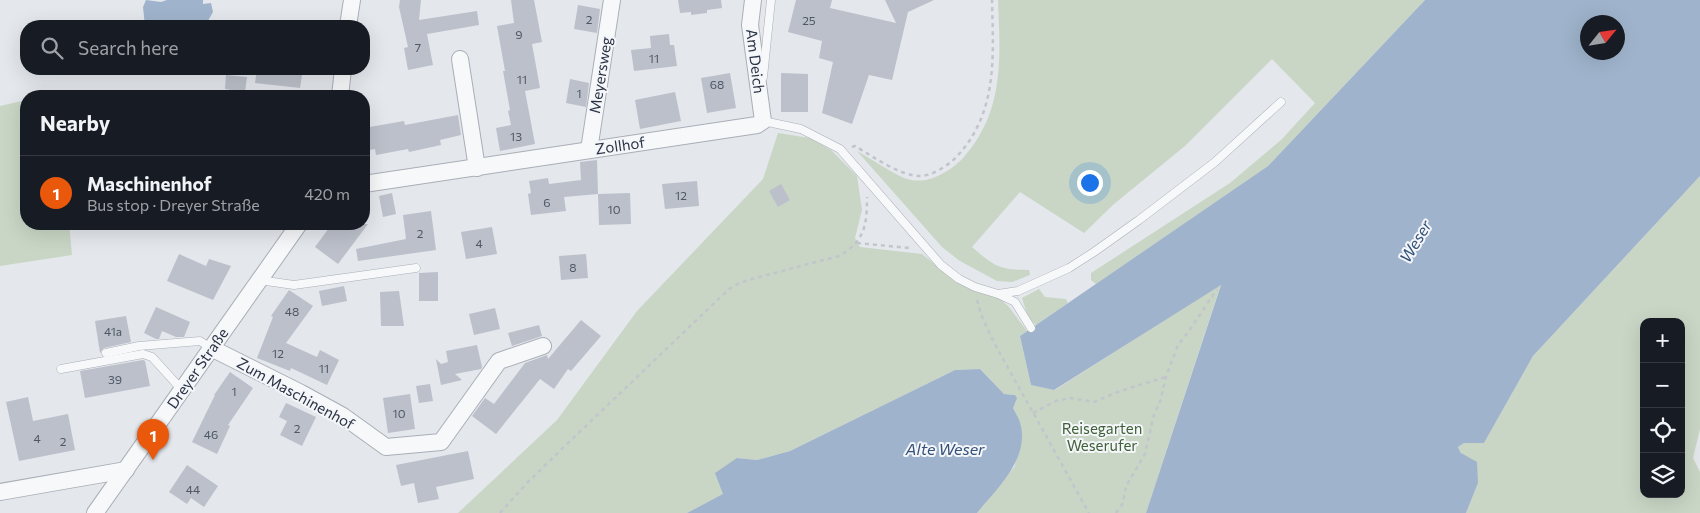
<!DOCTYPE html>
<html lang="en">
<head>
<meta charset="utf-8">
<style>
	:root { --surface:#171b24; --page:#20242c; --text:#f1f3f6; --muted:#9ea1a6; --line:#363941; --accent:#ea580c }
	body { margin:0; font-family:Commissioner,sans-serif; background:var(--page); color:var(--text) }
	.controls { position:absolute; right:15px; bottom:15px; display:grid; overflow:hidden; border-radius:10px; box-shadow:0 5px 20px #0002 }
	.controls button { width:45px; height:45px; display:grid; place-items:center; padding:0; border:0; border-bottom:1px solid var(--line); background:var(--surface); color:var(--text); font:25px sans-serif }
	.compass { position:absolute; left:1580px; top:15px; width:45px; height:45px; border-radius:50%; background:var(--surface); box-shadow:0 5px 20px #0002; rotate:60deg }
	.you { position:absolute; left:1089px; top:182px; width:18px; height:18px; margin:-12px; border:4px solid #fff; border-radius:50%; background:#1a73e8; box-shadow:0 0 0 8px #1a73e833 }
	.badge { display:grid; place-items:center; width:32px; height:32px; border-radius:50%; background:var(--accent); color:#fff; font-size:16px; font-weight:700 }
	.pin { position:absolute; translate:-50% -41px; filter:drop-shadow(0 1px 2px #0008) }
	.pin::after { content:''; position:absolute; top:26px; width:18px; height:15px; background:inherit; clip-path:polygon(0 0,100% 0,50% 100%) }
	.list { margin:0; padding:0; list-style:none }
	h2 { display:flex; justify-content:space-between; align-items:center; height:65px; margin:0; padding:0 20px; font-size:21px }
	h2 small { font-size:16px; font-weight:400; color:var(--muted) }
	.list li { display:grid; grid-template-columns:32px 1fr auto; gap:15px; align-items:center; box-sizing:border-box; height:75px; padding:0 20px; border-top:1px solid var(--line) }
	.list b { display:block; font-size:19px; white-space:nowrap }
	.list p { margin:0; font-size:16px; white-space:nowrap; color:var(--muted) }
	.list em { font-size:16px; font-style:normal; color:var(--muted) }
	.icon { flex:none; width:28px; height:28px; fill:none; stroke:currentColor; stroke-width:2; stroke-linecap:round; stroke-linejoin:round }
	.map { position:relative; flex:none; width:1700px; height:513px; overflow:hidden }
	.search { position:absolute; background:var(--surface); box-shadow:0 5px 20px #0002; left:20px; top:20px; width:350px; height:55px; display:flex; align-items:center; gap:12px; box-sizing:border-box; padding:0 18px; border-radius:20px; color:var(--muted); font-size:19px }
	.panel { position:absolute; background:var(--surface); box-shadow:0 5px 20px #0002; left:20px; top:90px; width:350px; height:140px; border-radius:20px }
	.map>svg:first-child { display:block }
	.green { fill:#c9d6c5; fill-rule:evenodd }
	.water { fill:#9fb4cc; fill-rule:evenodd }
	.building { fill:#bbc0ca }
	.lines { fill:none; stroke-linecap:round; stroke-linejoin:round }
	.lane-casing { stroke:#a9aeb7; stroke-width:9 }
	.street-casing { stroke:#a9aeb7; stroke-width:18 }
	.path { stroke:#c2c5cb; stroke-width:2.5; stroke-dasharray:4 4; stroke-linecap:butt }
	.lane { stroke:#f7f8fa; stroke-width:8 }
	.street { stroke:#f7f8fa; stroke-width:16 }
	.labels { text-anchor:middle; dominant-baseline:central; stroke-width:4; stroke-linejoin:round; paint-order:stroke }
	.number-label { font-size:12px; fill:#4f5766 }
	.street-label { font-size:15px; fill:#2b3445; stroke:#f4f6f9 }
	.park-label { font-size:15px; fill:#3f6138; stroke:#f4f6f9 }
	.water-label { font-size:16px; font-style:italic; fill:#34527a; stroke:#f4f6f9 }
</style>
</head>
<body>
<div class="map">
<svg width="1700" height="513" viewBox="0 0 1700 513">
	<rect width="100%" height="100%" fill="#e4e7ec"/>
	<g class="green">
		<path d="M998,0H1425L1268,166L1096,284L1091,280V273L1230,183L1282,139L1315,103L1272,59L1185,146L1114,204L1084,233L1020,192L972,247C994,266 999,270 1029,270L1030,275L1012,282L997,281L960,261L942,247L857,151C870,158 893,174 907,179C922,183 934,179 947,171C960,163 967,154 976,141C1004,99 1000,49 998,0Z"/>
		<path d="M26,100V224H69L72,255L0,266V106Z"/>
		<path d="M778,133L810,138L831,150L857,176L862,210L855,238L860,247L922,254L952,278L999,298L1009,307L1027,331L1020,336L1031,385L1055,390L1221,284L1146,513H977L1015,466L1021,425L1013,408L1015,395L1004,394L980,369L955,370L790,451L757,460L737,458L724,494L687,513H458L557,420L637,311L763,179Z"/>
		<path d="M1700,176V429L1693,458L1700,472V513H1466L1478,483L1458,447L1464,443H1484L1533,356ZM1644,322H1681V494H1644Z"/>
		<path d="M1039,289L1045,297L1066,299L1068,303L1036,325L1028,317L1022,298Z"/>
	</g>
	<g class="water">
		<path d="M146,0L161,2L167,0H203V4L211,3L213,12L205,26H145L143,7Z"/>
		<path d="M1425,0H1700V176L1533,356L1484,443H1464L1458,447L1461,453L1477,462L1478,483L1466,513H1146L1221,285L1054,390L1031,385L1020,336L1268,166ZM1588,22H1618V52H1588Z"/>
		<path d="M980,369L1004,394L1015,395L1017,398L1013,408C1016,414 1020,420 1021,426C1028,461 997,488 977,513H687L723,494L715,473L737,458L757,460L790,451L955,370Z"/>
	</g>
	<g class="building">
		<path d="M400,0H421L419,20L477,11L479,25L427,34L433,65L408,70L404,48L408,47L399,7Z"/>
		<path d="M511,0H534L542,42L532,44L540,88L525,91L535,144L500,151L496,128L511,125L508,111L510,110L503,71H505L497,26L514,23Z"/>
		<path d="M678,0H721L722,8L707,10V13L691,15V12L680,13Z"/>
		<path d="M796,0H832L830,8L896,23L885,0H934L908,12L892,80L869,75L852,124L822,113L833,62L819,58L822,41L788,32Z"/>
		<path d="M578,5L600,9L597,33L574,29Z"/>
		<path d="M669,34L670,45H674L677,66L634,71L631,50L651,48L650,36Z"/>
		<path d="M257,69L281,70V69H303L300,88L255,83Z"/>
		<path d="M730,73L736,108L707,113L701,78Z"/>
		<path d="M781,73L808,74V112H781Z"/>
		<path d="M226,75L247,77L245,92L225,89Z"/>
		<path d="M570,79L589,83L586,107L566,103Z"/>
		<path d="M675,92L681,121L640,129L635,100Z"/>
		<path d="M458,115L461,135L440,140L441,145L409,152L408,149L376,155L375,149L364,151V128L404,121L405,125Z"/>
		<path d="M597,160L598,194L564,197L566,211L531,215L528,194L531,193L529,181L548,178L549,184L581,180L580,162Z"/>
		<path d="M697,181L699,206L665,209L662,184Z"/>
		<path d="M781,184L790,200L778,207L769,191Z"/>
		<path d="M392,193L396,214L383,217L379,196Z"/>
		<path d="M630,193L631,224L599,225L598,194Z"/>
		<path d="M431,211L436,250L358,261L356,249L406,239L403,215Z"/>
		<path d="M332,224H368L338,264L315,247Z"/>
		<path d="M492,227L497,254L466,259L461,232Z"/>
		<path d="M179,254L206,266L209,259L231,266L213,300L167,281Z"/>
		<path d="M586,254L588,278L561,280L559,256Z"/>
		<path d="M438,272V301H419V273Z"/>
		<path d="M344,286L347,301L322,306L319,291Z"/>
		<path d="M289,290L313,306L286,343L317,357L320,350L339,360L327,385L291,368L290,371L257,358L273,317L271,316Z"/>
		<path d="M399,291L404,326H381L380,292Z"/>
		<path d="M156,307L190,322L184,337H176L162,331L159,339H156L144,333Z"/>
		<path d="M495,308L500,329L474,335L469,314Z"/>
		<path d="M126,316L131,342L104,348L100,353L95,321Z"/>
		<path d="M581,320L601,336L571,371L568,369L554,389L540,379L496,434L472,416L485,398L494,404L525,363L547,355L548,359Z"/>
		<path d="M539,325L542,336L512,346L508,333Z"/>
		<path d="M477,345L482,367L481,369L455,374L462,380L441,385L436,359L441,364L448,362L446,351Z"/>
		<path d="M143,360L145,361L150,386L85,398L80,371Z"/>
		<path d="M230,372L253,388L228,425L230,426L217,454L192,442L215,395H214Z"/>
		<path d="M430,384L433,401L419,403L416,386Z"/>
		<path d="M410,394L415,429L388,433L383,398Z"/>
		<path d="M28,397L33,421L68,414L75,450L19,461L6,402Z"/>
		<path d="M286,403L316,417L302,446L280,435L287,421L279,417Z"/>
		<path d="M468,451L474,479L436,487L439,499L418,503L414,483L401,486L396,465Z"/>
		<path d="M187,465L218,486L204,507L191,498L187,504L169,492Z"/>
	</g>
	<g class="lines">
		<defs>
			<g id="lane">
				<path d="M763,77L771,0"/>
				<path d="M763,121L801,129L840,149L941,265L959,279L975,287L998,294L1018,291L1069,268L1094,252L1139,220L1215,162L1281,102"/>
				<path d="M259,280L294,285L416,268"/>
				<path d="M998,294L1015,302L1031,328"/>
				<path d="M106,353L139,346L200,341L211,348"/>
				<path d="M61,369L143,354L152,357L182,390"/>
			</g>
			<g id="street">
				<path d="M348,26L352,0"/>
				<path d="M460,59L477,168"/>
				<path d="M340,96L343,69"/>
				<path d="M589,150L612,0"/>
				<path d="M364,184L757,125L763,121L750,25L753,0"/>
				<path d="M211,348L301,393L343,416L386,447L441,442L499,361L543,346"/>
				<path d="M0,492L126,470"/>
				<path d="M95,513L299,224"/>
			</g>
		</defs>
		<use href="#lane" class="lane-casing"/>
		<use href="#street" class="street-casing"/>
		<g class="path">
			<path d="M852,147L855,146C872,156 900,176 920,176C931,176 943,168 951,162C960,154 967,145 973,135C997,94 993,46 992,0"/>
			<path d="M857,243L910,248"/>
			<path d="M977,300L981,314L992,339L1089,513"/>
			<path d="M1033,413L1056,401L1070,398L1094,402L1120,391L1166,377"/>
			<path d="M500,513L527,483L568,443L729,289L738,284L748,280L839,256C865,241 867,225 867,197"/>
			<path d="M1116,513L1123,503L1126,486L1145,454L1154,414L1160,402L1166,377L1178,345L1189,331L1217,289"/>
		</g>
		<use href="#lane" class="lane"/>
		<use href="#street" class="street"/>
	</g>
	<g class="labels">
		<g class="number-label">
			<text x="589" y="19">2</text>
			<text x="809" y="20">25</text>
			<text x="519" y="34">9</text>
			<text x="418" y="47">7</text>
			<text x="654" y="58">11</text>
			<text x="522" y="79">11</text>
			<text x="717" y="84">68</text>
			<text x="579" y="93">1</text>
			<text x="516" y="136">13</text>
			<text x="681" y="195">12</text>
			<text x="547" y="202">6</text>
			<text x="614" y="209">10</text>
			<text x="420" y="233">2</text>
			<text x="479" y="243">4</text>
			<text x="573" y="267">8</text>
			<text x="292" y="311">48</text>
			<text x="113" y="331">41a</text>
			<text x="278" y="353">12</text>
			<text x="324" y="368">11</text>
			<text x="115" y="379">39</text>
			<text x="234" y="391">1</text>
			<text x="399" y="413">10</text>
			<text x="297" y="428">2</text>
			<text x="211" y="434">46</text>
			<text x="37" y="438">4</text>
			<text x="63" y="441">2</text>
			<text x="193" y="489">44</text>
		</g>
		<g class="street-label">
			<text transform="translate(756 61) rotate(83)">Am Deich</text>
			<text transform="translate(600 75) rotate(-81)">Meyersweg</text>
			<text transform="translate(620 145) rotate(-8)">Zollhof</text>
			<text transform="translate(197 368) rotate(-55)">Dreyer Straße</text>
			<text transform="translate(296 393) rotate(29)">Zum Maschinenhof</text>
		</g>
		<g class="park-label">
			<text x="1102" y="428">Reisegarten<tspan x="1102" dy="17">Weserufer</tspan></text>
		</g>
		<g class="water-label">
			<text transform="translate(1415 241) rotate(-59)">Weser</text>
			<text x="945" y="448">Alte Weser</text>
		</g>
	</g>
</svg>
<div class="controls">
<button>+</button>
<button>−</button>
<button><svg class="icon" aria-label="locate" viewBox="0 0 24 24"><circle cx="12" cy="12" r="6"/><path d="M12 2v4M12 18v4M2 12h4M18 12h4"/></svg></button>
<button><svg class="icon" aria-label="layers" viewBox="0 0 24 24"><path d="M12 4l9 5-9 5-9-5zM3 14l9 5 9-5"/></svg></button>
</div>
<svg class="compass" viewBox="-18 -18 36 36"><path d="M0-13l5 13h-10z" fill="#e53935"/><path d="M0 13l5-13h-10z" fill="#9ea1a6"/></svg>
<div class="you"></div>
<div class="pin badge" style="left:153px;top:460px">1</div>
<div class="search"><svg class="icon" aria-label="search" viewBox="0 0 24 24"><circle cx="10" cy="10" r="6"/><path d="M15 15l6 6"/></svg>Search here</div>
<section class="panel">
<h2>Nearby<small></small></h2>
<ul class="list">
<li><span class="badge">1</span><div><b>Maschinenhof</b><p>Bus stop · Dreyer Straße</p></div><em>420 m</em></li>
</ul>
</section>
</div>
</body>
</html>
